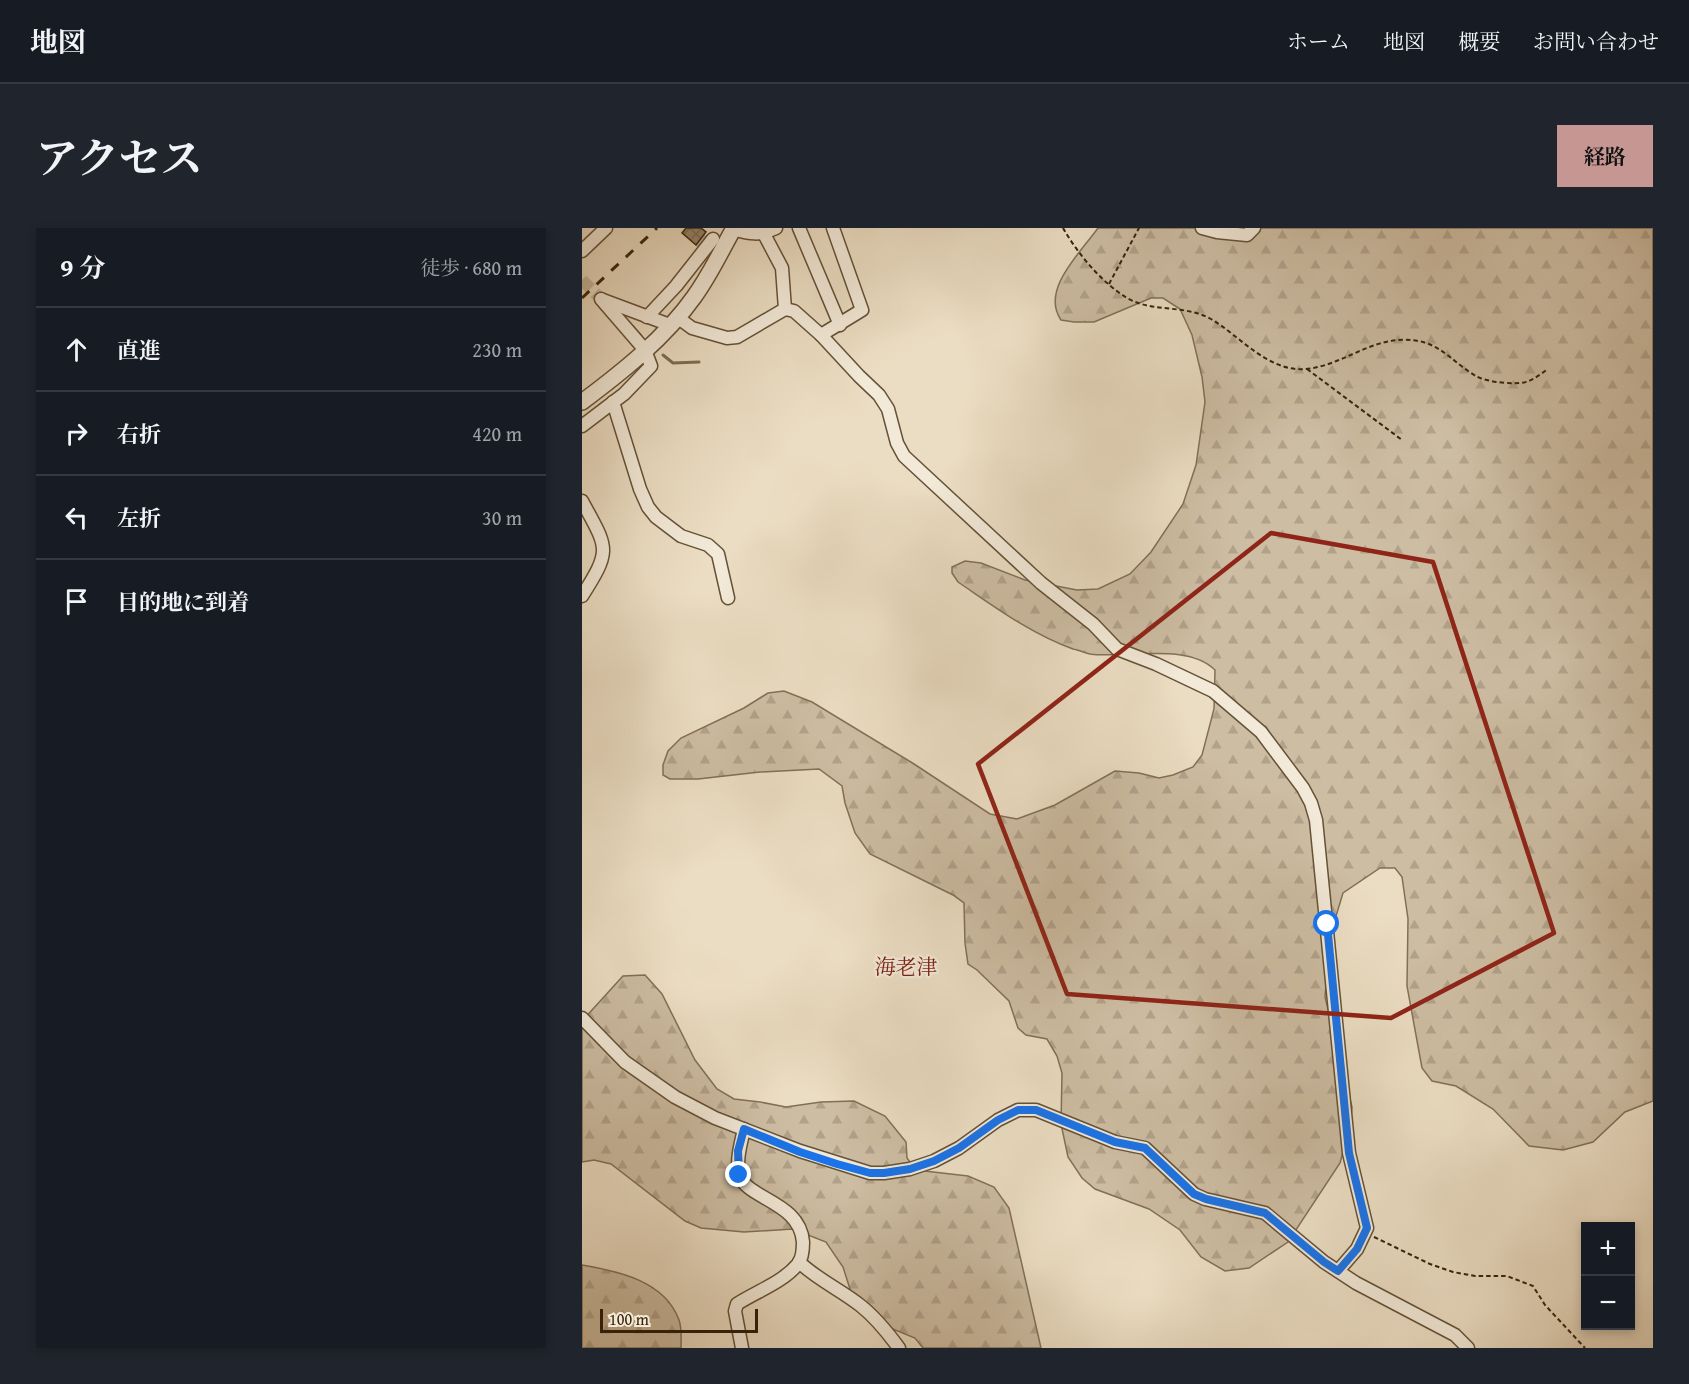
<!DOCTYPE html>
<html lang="ja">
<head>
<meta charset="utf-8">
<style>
	:root { --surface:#171b24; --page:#20242c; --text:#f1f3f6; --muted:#9ea1a6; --line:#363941; --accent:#c59692 }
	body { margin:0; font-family:"Gentium Book Plus","Noto Serif JP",serif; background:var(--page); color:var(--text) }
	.controls { position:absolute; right:18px; bottom:18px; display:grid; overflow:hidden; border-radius:0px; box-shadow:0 3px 9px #0003 }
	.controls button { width:54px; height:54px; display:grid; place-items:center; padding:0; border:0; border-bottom:2px solid var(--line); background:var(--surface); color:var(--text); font:30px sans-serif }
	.scale { position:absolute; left:18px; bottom:15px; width:158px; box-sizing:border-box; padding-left:6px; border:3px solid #382308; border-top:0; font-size:16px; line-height:21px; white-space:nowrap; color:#382308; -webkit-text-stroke:4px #f2e9d8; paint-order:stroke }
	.stop { position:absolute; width:18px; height:18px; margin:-14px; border:4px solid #1a73e8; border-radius:50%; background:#fff }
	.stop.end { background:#1a73e8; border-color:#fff; box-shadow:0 2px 6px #0008 }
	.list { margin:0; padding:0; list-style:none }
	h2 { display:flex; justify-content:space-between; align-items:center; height:78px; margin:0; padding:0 24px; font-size:26px }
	h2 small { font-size:20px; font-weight:400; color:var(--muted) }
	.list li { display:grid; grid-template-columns:39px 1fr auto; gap:18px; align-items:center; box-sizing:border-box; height:84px; padding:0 24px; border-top:2px solid var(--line) }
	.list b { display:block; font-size:22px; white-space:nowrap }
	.list em { font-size:20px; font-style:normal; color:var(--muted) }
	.icon { flex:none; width:33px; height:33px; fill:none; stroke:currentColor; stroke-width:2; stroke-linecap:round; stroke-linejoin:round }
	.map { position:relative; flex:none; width:1071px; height:1120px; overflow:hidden; border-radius:0px }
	header { display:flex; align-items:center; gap:36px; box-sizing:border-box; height:84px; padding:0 30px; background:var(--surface); border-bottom:2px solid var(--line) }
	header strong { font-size:28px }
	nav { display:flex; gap:33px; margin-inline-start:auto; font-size:21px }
	.intro { display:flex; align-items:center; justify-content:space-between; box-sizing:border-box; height:144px; padding:0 36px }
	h1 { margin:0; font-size:42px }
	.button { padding:15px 27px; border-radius:0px; background:var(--accent); color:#111; font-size:21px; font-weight:700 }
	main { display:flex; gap:36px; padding:0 36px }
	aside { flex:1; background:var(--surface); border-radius:0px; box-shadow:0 3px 9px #0003 }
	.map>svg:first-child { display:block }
	.forest { fill:url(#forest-firs); stroke:#827056; stroke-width:1.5 }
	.shadow { fill:#0003 }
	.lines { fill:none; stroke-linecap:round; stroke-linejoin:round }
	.stream { stroke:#7f6d52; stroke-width:3 }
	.building { fill:url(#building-cross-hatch); stroke:#382308; stroke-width:1.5 }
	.minor-tunnel { stroke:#c7b89e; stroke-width:12; stroke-dasharray:12 6; stroke-linecap:butt }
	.minor-casing { stroke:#655237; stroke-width:15 }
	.tertiary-casing { stroke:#655237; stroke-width:18 }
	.path { stroke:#382308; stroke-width:2; stroke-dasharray:4.5 3; stroke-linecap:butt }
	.minor { stroke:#f2e9d8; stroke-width:12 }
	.tertiary { stroke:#f2e9d8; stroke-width:15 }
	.rail { stroke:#382308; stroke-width:3; stroke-dasharray:10 10; stroke-linecap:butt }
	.route { stroke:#1a73e8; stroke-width:8 }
	.marked { fill:none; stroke:#8f2418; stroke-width:4.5; stroke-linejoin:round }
	.labels { text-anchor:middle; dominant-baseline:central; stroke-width:4.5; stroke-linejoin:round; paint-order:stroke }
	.quarter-label { font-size:21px; fill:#7a1f14; stroke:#f2e9d8 }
</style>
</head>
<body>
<header>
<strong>地図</strong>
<nav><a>ホーム</a><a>地図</a><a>概要</a><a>お問い合わせ</a></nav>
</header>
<div class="intro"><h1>アクセス</h1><a class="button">経路</a></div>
<main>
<aside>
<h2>9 分<small>徒歩 · 680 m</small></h2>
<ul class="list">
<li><svg class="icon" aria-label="ahead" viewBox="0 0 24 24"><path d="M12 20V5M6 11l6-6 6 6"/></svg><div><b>直進</b></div><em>230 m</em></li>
<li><svg class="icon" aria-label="right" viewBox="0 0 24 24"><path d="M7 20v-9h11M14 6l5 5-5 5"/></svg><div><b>右折</b></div><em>420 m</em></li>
<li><svg class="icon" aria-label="left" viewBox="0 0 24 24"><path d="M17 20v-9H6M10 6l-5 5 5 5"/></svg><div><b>左折</b></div><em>30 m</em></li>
<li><svg class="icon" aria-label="arrive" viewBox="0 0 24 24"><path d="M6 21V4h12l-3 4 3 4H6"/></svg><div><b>目的地に到着</b></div></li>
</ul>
</aside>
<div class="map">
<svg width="1071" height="1120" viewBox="0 0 1071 1120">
	<defs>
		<pattern id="forest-firs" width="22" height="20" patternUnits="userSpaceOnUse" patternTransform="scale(1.5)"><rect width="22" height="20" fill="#cdbda3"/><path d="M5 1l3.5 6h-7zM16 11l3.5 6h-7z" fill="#b1a28b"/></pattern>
		<pattern id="building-cross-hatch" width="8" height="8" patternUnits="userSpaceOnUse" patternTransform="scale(1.5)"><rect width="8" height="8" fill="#958469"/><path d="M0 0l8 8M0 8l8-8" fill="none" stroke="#7b6c54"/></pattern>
	</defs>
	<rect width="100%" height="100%" fill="#ebddc3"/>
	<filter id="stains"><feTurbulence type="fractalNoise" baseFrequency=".00333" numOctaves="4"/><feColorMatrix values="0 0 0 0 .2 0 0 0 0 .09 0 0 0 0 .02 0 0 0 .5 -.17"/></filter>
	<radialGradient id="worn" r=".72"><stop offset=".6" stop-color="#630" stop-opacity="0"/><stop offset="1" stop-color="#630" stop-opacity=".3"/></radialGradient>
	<g class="forest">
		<path d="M516,0H1071V873L1043,884L1011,914L981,922L947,918L911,881L874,858L850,853L840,840L825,758L826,691L820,649L813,640H798L761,665L748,708L743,769L770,879L768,898L758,935L706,1014L667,1040L643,1043L619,1029L598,1002L567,981L513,961L500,950L486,929L479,896L480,845L475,828L465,811L444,807L436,800L427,773L395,742L386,736L383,715L382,675L371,667L288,626L273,605L263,575L260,558L237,541L178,544L116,551H88L81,547V537L86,523L99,510L162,480L186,465L202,463L230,474L332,536L408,586L435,591L473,577L533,543L557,545L577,550L591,547L611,539L620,527L632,481L633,442C605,414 544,431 508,426C503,425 497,422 491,421C449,406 413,379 376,354L370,345V339L383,333L399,335L443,352L495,362L516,361L548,346L569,324L601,276L614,237L623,174L620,149L610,107L598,81L581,70H569L512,94H492L479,92C458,62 499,24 516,0Z"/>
		<path d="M63,747L80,766L113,832L135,861L152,871L178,874L204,879L239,874L272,873L303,888L324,914L325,930L334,942L386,948L412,959L427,980L459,1120H341L333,1110L284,1090L274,1080L261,1039L244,1014L211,1001L162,1004L119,1000L103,993L29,936L12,932L0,934V793L41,748Z"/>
		<path d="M0,1037C36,1043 83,1053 97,1092C100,1100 99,1111 99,1120H0Z"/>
	</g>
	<path class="shadow" d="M105,0H118L125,9L116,20L103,7Z"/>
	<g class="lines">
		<g class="stream">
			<path d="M50,98L59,108"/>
			<path d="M81,127L91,135L117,134"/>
		</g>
	</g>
	<path class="building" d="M104,0H119L124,4L114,17L100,5Z"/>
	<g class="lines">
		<path class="minor-tunnel" d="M0,52L19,71"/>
		<defs>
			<g id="minor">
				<path d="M217,0L258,97"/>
				<path d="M620,0L635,4L665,7L672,0"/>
				<path d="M151,1C168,6 177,8 194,0"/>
				<path d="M182,6L200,40L203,81"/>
				<path d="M0,23L24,0"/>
				<path d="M21,72L88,97"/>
				<path d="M65,89L94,58L131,11"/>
				<path d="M95,89L110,100L145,110L155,109L203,81L212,83L239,107L277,148L297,167L306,181L315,215L322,228L459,355L511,396L535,421L574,436L631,463L679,504L721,560L729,575L734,592L767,925L785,1000L775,1021L756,1043"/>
				<path d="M239,107L280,82L251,0"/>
				<path d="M31,174L58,261L66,279L74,289L99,308L126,317L136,326L146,370"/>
				<path d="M0,198L42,166L69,138L63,122L19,71"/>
				<path d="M0,273C26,321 30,321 0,368"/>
				<path d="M0,790L43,834L93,869L133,890L218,923L288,945H302L328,941L352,933L377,920L416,892L436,882H454L533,914L563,920L612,966L623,971L683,985L742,1034L774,1055L873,1107L886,1120"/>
				<path d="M217,1034C236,1052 259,1062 279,1078C294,1090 306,1105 317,1120"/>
				<path d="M160,1120L153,1083L155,1076C175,1063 200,1055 216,1036C220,1031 221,1020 221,1014C218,973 163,971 157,946C154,931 159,915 162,901"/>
			</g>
			<path id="tertiary" d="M0,174C40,144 83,110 112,69C128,47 139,23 152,0"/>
		</defs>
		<use href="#minor" class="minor-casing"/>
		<use href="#tertiary" class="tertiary-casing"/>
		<g class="path">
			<path d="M481,0C496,26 519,54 545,70C571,85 602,76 629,91C658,108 686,144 723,141C763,138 792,105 836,113C860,117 874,137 894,148C903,154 937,158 947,153C954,150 960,145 966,141"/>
			<path d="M527,56L557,0"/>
			<path d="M725,141L820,212"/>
			<path d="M792,1009L848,1036L871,1044L893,1048H925L951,1058L963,1077L1003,1120"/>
		</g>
		<use href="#minor" class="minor"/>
		<use href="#tertiary" class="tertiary"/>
		<path class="rail" d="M0,70L75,0"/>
	</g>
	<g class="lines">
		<path class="route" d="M157,947L156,923L162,901L218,924L255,936L288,945H302L328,941L352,933L377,920L416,892L436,882H454L533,914L563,920L612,966L624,971L683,985L742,1034L756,1043L775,1021L785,1000L767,925L745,696"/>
	</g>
	<path class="marked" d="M689,305L851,334L972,705L809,790L485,766L396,536Z"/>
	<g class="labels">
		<g class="quarter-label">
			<text x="324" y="738">海老津</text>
		</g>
	</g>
	<rect width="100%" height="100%" filter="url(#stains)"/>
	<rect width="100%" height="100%" fill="url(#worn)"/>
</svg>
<div class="controls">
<button>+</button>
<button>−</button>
</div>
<div class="scale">100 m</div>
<div class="stop" style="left:745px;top:696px"></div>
<div class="stop end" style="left:157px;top:947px"></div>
</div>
</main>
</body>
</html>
